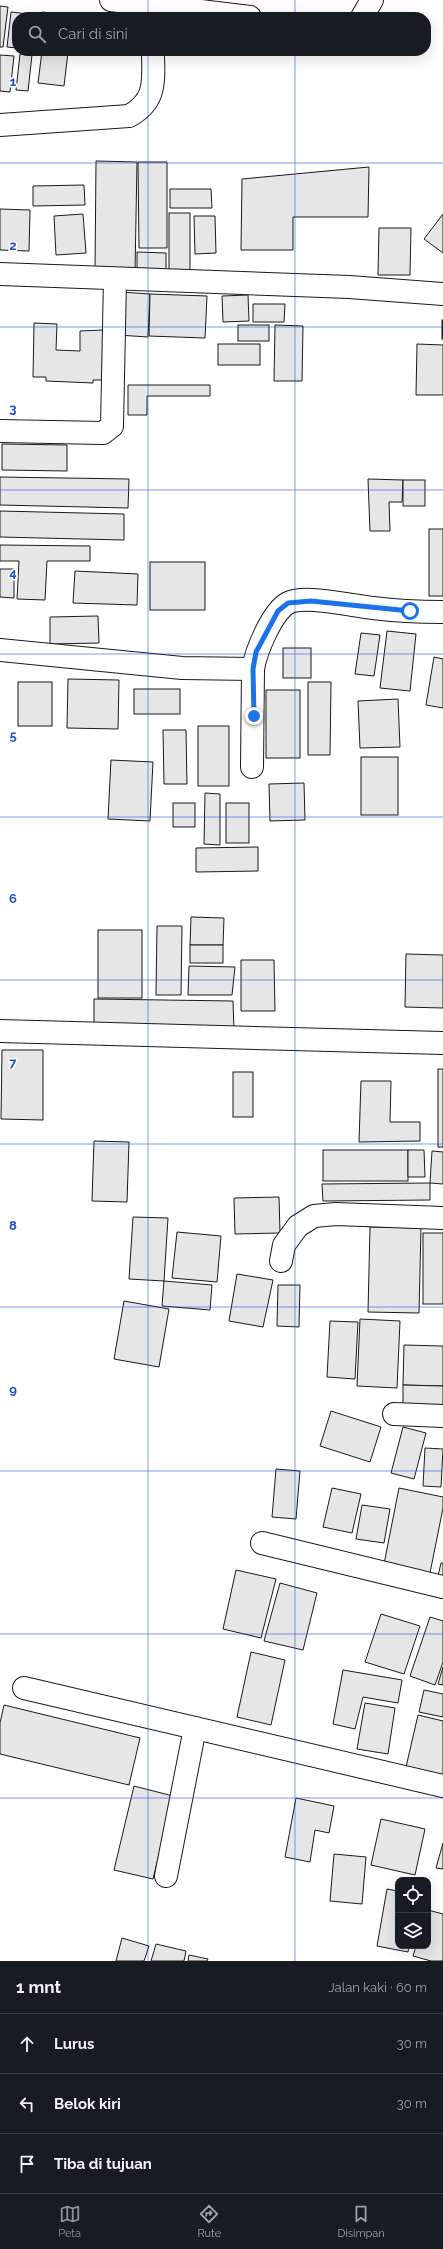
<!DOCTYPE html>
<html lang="id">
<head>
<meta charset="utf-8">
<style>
	:root { --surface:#171b24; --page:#242831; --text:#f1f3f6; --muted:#9ea1a6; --line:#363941; --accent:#8c9099 }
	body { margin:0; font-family:Raleway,sans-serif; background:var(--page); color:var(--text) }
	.controls { position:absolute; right:12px; bottom:12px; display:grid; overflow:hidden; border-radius:8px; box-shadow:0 4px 16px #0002 }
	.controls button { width:36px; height:36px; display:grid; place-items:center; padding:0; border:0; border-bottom:1px solid var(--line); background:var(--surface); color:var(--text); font:20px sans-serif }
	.stop { position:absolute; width:12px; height:12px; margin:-9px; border:3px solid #1a73e8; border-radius:50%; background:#fff }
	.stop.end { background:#1a73e8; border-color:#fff; box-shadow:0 1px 4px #0008 }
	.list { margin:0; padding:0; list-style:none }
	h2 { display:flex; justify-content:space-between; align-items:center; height:52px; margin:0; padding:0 16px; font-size:17px }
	h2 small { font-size:13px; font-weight:400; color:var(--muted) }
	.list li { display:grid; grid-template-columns:26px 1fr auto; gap:12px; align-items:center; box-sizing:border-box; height:60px; padding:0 16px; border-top:1px solid var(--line) }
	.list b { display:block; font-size:15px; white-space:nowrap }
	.list em { font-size:13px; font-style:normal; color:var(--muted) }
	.icon { flex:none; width:22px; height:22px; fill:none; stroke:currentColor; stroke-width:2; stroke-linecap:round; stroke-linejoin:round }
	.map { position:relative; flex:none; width:443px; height:1961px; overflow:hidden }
	.search { position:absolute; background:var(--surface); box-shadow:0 4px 16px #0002; left:12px; right:12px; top:12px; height:44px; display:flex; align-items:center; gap:10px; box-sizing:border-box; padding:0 14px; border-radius:16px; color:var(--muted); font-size:15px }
	.sheet { height:232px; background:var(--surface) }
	nav { display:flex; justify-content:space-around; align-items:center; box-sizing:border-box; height:56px; border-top:1px solid var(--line); background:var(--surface); font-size:11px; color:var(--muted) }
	nav a { display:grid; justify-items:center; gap:2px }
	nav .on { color:var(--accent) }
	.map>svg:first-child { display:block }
	.building { fill:#e6e6e6; stroke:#1a1a1a }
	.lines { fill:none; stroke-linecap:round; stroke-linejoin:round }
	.minor-casing { stroke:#1a1a1a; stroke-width:24 }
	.minor { stroke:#fff; stroke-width:22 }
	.route { stroke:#1a73e8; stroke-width:5 }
	.grid { fill:none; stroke:#1d4ed8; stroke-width:1; stroke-opacity:0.55 }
	.grid-label { font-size:13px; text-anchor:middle; font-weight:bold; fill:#1d4ed8; stroke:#fff; stroke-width:3; stroke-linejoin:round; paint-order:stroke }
</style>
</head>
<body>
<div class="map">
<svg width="443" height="1961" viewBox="0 0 443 1961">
	<rect width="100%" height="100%" fill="#fff"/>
	<g class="building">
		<path d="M0,6L8,7L3,47H0Z"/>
		<path d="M11,12L37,15L36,17H17V48L7,47Z"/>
		<path d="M42,12L68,15L67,17H42Z"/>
		<path d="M42,51L68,52L64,86L38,83Z"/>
		<path d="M20,54L32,55L28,91L16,90Z"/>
		<path d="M0,55L14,56L10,92L0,91Z"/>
		<path d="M96,161L137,162L135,273L95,272Z"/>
		<path d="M138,162H167V248H139Z"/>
		<path d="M369,167L368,217H293V250H241L242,179Z"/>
		<path d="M84,185L85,205L33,206V186Z"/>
		<path d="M170,189H211L212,208H170Z"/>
		<path d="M0,209L30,210L29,251L0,250Z"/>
		<rect x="169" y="213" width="21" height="62"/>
		<path d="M83,214L86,253L56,255L54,216Z"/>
		<path d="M443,214V253L424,239Z"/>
		<path d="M194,216H215L216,253L195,254Z"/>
		<path d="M379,228H411L410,275H378Z"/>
		<path d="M137,252L166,253V273L137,272Z"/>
		<path d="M121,292L150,294L148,337L118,335Z"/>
		<path d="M150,294L207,296L205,338L149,336Z"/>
		<path d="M248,295L249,321L223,322L222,296Z"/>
		<path d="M253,304H285L284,322H253Z"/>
		<rect x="442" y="320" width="1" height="19"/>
		<path d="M34,323L57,324L56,350L80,351V331L104,330L105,380H93V383L46,381V377H33Z"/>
		<rect x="238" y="325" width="31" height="16"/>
		<path d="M275,325L303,326L302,381H274Z"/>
		<rect x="218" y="344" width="42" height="21"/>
		<path d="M417,344L443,345V395H416Z"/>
		<path d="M128,385H210V396H147V415H128Z"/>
		<path d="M2,444L67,445V471L2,470Z"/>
		<path d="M0,477L129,479L128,508L0,505Z"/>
		<path d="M368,479L403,480L402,502H389L390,531H370Z"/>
		<rect x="403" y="480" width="22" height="26"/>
		<path d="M0,511L124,514V540L0,537Z"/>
		<rect x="429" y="529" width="14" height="67"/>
		<path d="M0,545L90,546V561H47L45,600L17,599L19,561H0Z"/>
		<rect x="150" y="562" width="55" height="48"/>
		<path d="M0,569H14V598L0,597Z"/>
		<path d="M75,571L138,574L137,605L73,603Z"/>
		<path d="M98,616L99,643L50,644V617Z"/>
		<path d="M387,631L416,634L410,691L380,688Z"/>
		<path d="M361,633L380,635L374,676L355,674Z"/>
		<rect x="283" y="648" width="28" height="30"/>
		<path d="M434,657L443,659V708L426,705Z"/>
		<path d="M68,679L119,680L118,729L67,728Z"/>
		<rect x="18" y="682" width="34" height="44"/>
		<path d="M308,682H331L330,755H308Z"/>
		<rect x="134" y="689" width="46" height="25"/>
		<rect x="266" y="690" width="34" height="68"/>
		<path d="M398,699L400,747L360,748L358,701Z"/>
		<rect x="198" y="726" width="31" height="60"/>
		<path d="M163,730H186L187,784H164Z"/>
		<rect x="361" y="757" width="37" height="58"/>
		<path d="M111,760L153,762L150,821L108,819Z"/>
		<path d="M304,783L305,820L270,821L269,784Z"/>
		<path d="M205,793L220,794V845L204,844Z"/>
		<rect x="173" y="803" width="22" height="24"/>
		<rect x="226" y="803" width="23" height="40"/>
		<path d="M258,847V871L196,872V848Z"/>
		<path d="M191,917L224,918L223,945H190Z"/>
		<path d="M157,926H182L181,995H156Z"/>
		<rect x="98" y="930" width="44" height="68"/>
		<rect x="190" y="945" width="33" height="18"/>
		<path d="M406,954L443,955V1008L405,1007Z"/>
		<path d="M241,960H274L275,1011H241Z"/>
		<path d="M189,966L235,967L232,995H188Z"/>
		<path d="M94,999L233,1001L234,1030L94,1029Z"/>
		<path d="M2,1050H43V1120L1,1119Z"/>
		<rect x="438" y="1069" width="5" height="78"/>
		<rect x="233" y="1072" width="20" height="45"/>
		<path d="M361,1081H391L390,1122H420V1141L359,1142Z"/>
		<path d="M94,1141L129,1142L127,1202L92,1201Z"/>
		<rect x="323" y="1150" width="85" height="31"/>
		<path d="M408,1150H424L425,1177H408Z"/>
		<path d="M432,1151L443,1152V1184L430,1183Z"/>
		<path d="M430,1183V1200L323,1201L322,1184Z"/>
		<path d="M279,1197L280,1233L235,1234L234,1198Z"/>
		<path d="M133,1217L168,1218L164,1281L129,1279Z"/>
		<path d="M370,1227L421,1228L419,1313L368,1312Z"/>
		<path d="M177,1232L221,1236L217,1282L172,1278Z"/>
		<rect x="423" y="1233" width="20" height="71"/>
		<path d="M237,1274L273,1280L263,1327L229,1321Z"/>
		<path d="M164,1281L212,1285L210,1310L162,1306Z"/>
		<path d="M278,1285H300L299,1327L277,1326Z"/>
		<path d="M124,1301L169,1309L159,1367L114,1359Z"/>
		<path d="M360,1319L400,1321L397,1388L357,1386Z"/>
		<path d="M330,1321L358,1322L355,1379L327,1377Z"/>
		<path d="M404,1345L443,1346V1386L403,1385Z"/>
		<path d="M403,1385L443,1386V1409L403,1408Z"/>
		<path d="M331,1411L381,1427L370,1462L320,1446Z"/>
		<path d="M403,1427L426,1433L414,1479L391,1473Z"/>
		<path d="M425,1448L443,1449L441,1487L423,1486Z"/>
		<path d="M276,1469L300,1471L296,1519L272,1517Z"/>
		<path d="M332,1488L361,1494L352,1533L323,1527Z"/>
		<path d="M399,1488L443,1497V1508L430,1573L384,1564Z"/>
		<path d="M362,1505L390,1509L384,1543L356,1539Z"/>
		<path d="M441,1563H443V1582L437,1580Z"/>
		<path d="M236,1570L276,1579L261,1638L223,1629Z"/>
		<path d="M280,1583L317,1593L303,1650L264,1641Z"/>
		<path d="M381,1614L420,1626L404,1674L365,1662Z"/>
		<path d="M430,1617L443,1621V1662L435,1685L410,1676Z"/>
		<path d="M251,1652L285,1660L271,1725L237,1717Z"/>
		<path d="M443,1667V1685L438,1684Z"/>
		<path d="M343,1670L402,1680L398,1703L363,1697L355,1729L333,1724Z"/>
		<path d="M424,1690L443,1694V1717L419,1712Z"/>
		<path d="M365,1703L395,1708L388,1754L357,1749Z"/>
		<path d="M4,1705L140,1738L129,1785L0,1754V1723Z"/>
		<path d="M418,1715L443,1721V1775L406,1767Z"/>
		<path d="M134,1786L173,1796L153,1879L114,1870Z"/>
		<path d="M296,1798L334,1806L329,1833L315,1830L310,1862L285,1857Z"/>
		<path d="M381,1819L425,1829L415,1875L371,1865Z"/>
		<path d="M443,1843V1869L436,1868Z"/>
		<path d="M334,1854L366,1857L362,1904L330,1901Z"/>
		<path d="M387,1889L398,1891V1946H409L408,1952L377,1946Z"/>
		<path d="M428,1910L443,1914V1961H431L413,1956L416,1946H428Z"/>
		<path d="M122,1938L149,1946L144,1961H116Z"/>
		<path d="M156,1944L186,1951L184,1961H151Z"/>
		<path d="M189,1955L208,1959L207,1961H188Z"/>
	</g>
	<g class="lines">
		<defs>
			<g id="minor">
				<path d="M111,0L250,17"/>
				<path d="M362,17L372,0"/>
				<path d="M0,125L129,116C158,100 153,79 153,51"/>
				<path d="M0,274L349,287L443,294"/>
				<path d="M0,431L103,433L112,426L115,279"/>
				<path d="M0,650L182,668L253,669C256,651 272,612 288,603C304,594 353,606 373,608C396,611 420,612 443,612"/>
				<path d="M252,767L253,669"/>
				<path d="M0,1031L443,1043"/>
				<path d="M281,1261L284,1245L298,1226L314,1216L336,1214L443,1218"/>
				<path d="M394,1414L443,1416"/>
				<path d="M262,1543L443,1587"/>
				<path d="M24,1688L443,1786"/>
				<path d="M166,1876L195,1728"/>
			</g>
		</defs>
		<use href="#minor" class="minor-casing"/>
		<use href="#minor" class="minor"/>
	</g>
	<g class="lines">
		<path class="route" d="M254,716L253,669L256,652L278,611L288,603L311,601L410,611"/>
	</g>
	<path class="grid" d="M148,0V17M295,0V17M148,51V1961M295,51V1961M0,163H443M0,327H443M0,490H443M0,654H443M0,817H443M0,980H443M0,1144H443M0,1307H443M0,1471H443M0,1634H443M0,1798H443"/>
	<g class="grid-label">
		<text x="13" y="86">1</text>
		<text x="13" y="250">2</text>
		<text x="13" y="413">3</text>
		<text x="13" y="577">4</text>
		<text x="13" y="740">5</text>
		<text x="13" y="903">6</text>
		<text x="13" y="1067">7</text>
		<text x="13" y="1230">8</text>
		<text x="13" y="1394">9</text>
	</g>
</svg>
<div class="controls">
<button><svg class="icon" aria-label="locate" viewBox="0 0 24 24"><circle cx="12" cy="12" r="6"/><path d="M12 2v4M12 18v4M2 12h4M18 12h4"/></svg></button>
<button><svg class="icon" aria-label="layers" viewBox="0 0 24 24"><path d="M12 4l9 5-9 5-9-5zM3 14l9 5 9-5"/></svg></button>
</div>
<div class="stop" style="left:410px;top:611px"></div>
<div class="stop end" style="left:254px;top:716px"></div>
<div class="search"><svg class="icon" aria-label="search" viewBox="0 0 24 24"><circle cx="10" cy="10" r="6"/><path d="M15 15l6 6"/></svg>Cari di sini</div>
</div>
<section class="sheet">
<h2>1 mnt<small>Jalan kaki · 60 m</small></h2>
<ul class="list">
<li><svg class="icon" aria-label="ahead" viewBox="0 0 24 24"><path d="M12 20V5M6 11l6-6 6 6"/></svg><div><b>Lurus</b></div><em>30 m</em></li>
<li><svg class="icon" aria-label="left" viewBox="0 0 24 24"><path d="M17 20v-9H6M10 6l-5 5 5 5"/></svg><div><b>Belok kiri</b></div><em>30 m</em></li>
<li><svg class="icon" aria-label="arrive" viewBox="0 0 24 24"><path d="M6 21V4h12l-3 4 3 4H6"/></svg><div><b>Tiba di tujuan</b></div></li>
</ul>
</section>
<nav>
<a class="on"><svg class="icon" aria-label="map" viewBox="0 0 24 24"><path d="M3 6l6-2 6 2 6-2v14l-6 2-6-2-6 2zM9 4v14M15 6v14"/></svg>Peta</a>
<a><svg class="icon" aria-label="directions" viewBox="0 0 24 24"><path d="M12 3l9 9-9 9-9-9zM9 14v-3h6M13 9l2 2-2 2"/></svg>Rute</a>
<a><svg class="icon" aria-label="saved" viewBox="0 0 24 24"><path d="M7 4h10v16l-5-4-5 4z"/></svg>Disimpan</a>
</nav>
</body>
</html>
